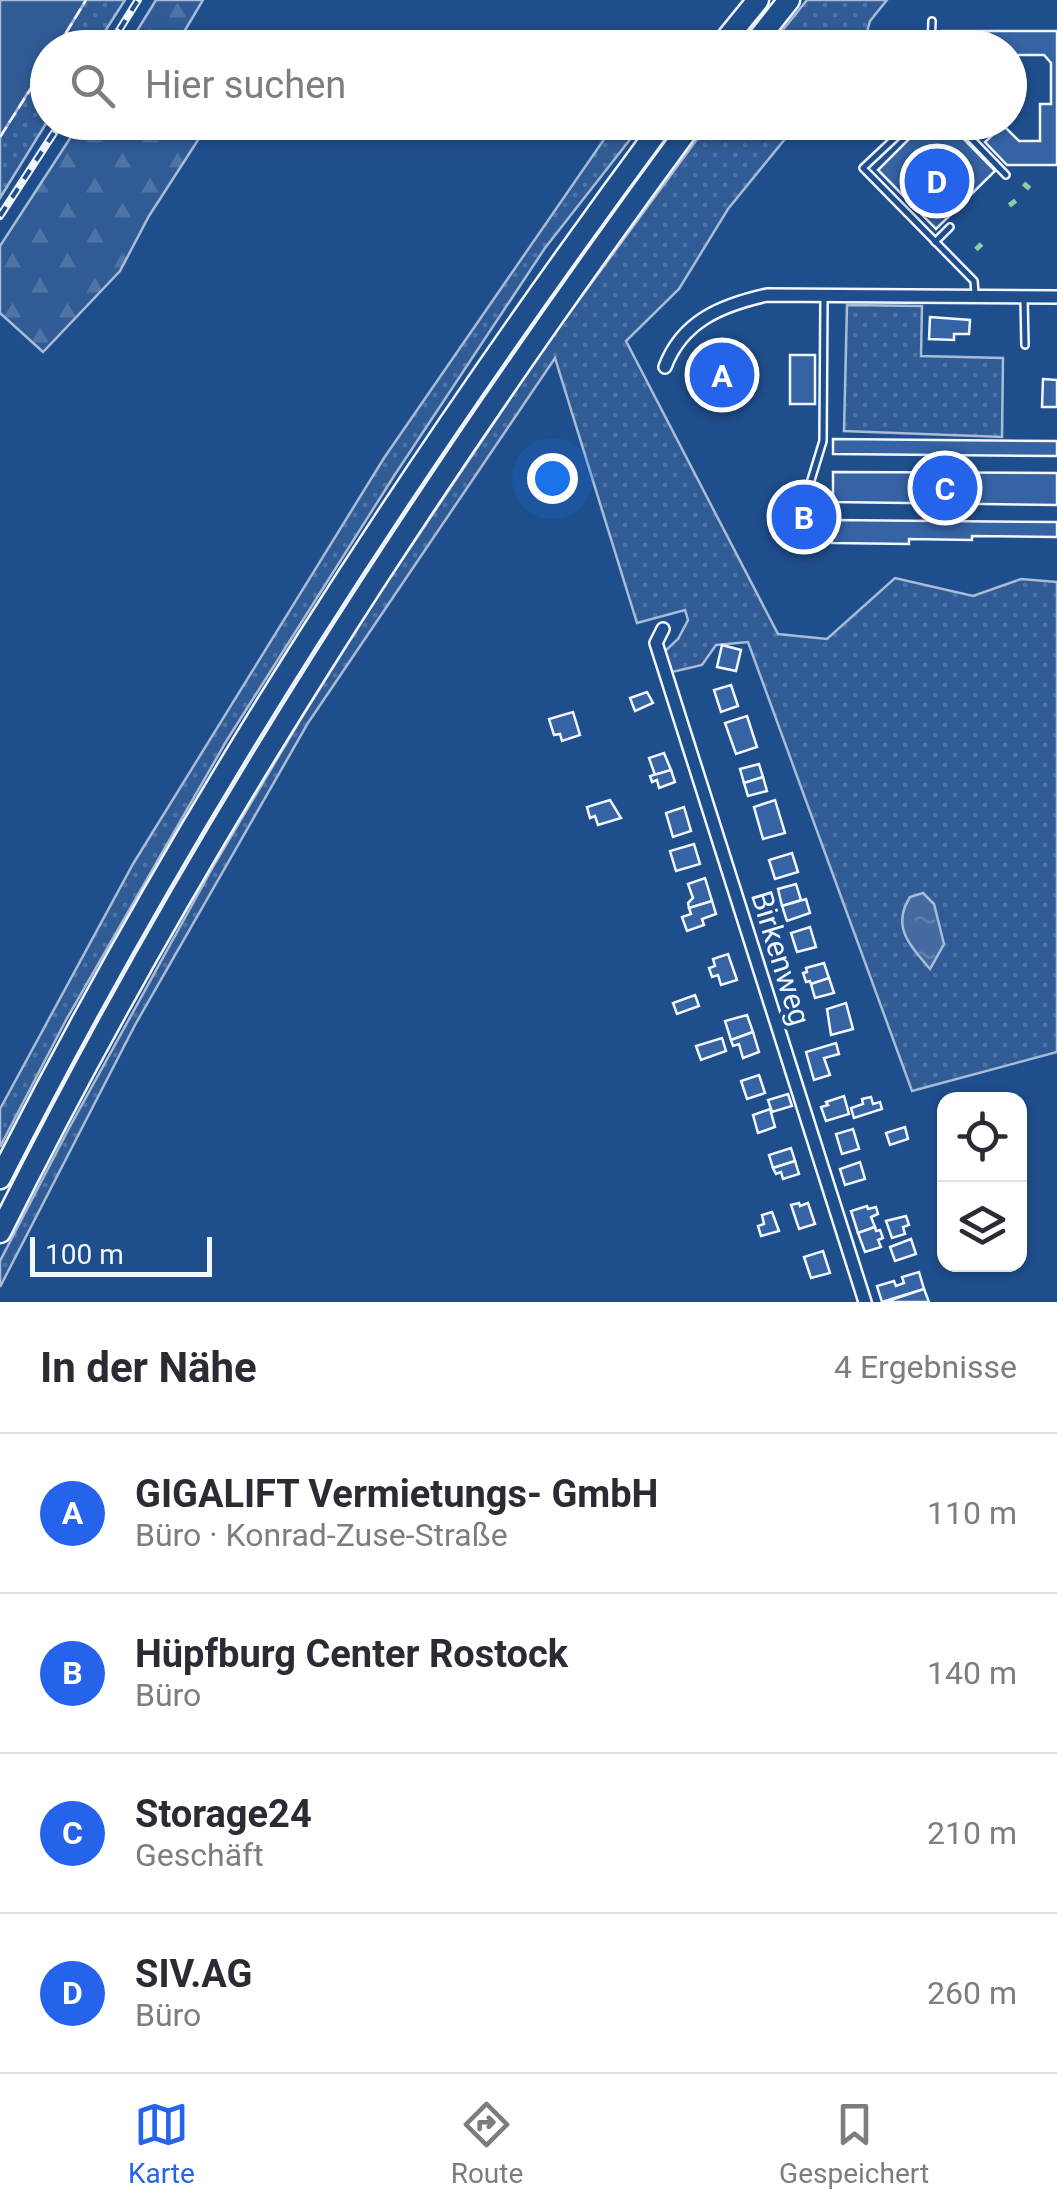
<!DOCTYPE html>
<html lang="de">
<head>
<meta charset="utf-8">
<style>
	:root { --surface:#fff; --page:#f7f7f7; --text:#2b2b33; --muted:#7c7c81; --line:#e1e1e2; --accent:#2563eb }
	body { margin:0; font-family:Roboto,sans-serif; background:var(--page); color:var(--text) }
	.controls { position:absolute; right:30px; bottom:30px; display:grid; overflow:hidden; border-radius:20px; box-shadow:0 2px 8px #0004 }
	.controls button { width:90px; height:90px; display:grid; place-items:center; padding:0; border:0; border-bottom:2px solid var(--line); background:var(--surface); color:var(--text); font:50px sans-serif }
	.scale { position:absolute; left:30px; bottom:25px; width:182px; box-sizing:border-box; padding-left:10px; border:5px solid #f2f6ff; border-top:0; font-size:28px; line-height:35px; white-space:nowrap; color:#f2f6ff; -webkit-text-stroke:8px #1f4e8c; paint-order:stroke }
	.you { position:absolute; left:552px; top:478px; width:35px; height:35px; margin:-25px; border:8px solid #fff; border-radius:50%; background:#1a73e8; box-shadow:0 0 0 15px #1a73e833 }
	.badge { display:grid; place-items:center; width:65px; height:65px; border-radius:50%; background:var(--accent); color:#fff; font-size:32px; font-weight:700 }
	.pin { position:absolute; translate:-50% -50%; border:5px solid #fff; box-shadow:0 2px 10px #0006 }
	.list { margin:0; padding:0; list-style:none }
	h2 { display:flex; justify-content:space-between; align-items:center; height:130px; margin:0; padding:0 40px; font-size:42px }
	h2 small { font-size:32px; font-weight:400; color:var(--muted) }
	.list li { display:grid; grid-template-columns:65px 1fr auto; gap:30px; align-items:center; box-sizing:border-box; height:160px; padding:0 40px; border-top:2px solid var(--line) }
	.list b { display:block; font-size:38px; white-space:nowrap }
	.list p { margin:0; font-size:32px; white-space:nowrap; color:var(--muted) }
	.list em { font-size:32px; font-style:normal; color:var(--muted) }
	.icon { flex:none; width:55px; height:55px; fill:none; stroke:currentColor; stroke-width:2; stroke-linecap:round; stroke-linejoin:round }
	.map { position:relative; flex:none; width:1057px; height:1302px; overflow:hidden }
	.search { position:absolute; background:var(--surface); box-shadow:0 2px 8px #0004; left:30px; right:30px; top:30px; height:110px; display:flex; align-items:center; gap:25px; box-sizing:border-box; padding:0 35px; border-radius:55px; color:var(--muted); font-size:38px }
	.sheet { height:770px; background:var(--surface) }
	nav { display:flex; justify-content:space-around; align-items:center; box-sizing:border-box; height:140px; border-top:2px solid var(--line); background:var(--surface); font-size:28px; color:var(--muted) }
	nav a { display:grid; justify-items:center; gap:5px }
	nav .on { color:var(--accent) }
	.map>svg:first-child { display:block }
	.grass { fill:url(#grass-dots); stroke:#a8bbd7; stroke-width:2.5 }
	.forest { fill:url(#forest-firs); stroke:#a8bbd7; stroke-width:2.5 }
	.green { fill:#305b95; stroke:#a8bbd7; stroke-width:2.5 }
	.water { fill:url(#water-ripples); stroke:#a8bbd7; stroke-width:2.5 }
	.building { fill:#3563a3; stroke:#f2f6ff; stroke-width:2.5 }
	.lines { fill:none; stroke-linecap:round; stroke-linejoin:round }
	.service-casing { stroke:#f2f6ff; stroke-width:10 }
	.minor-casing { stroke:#f2f6ff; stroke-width:16 }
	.motorway-casing { stroke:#f2f6ff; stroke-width:25 }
	.service { stroke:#1f4e8c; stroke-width:5 }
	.minor { stroke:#1f4e8c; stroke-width:11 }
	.motorway { stroke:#1f4e8c; stroke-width:20 }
	.rail-casing { stroke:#f2f6ff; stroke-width:8 }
	.rail { stroke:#1f4e8c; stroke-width:4; stroke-dasharray:11; stroke-linecap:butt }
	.hedge { stroke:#97c8a6; stroke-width:8; stroke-dasharray:5 8; stroke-linecap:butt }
	.fence { stroke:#f2f6ff; stroke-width:2.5; stroke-dasharray:12 5; stroke-linecap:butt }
	.labels { text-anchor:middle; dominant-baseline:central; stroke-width:8; stroke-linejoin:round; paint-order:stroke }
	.street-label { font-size:30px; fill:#f2f6ff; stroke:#1f4e8c }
</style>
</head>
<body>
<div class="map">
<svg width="1057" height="1302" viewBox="0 0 1057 1302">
	<defs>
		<pattern id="grass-dots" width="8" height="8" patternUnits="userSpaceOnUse" patternTransform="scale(2.5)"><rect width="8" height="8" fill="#305b95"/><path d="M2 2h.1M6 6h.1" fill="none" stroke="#4e73a5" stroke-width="1.8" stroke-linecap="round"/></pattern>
		<pattern id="forest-firs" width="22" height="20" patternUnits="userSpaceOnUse" patternTransform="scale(2.5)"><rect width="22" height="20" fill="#305b95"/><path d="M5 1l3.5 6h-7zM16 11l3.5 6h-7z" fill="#4e73a5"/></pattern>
		<pattern id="water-ripples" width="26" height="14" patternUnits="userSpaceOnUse" patternTransform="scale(2.5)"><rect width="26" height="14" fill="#446ba0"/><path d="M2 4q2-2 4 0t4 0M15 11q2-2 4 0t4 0" fill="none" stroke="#5f81ae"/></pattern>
	</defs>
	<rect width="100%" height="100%" fill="#1f4e8c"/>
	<g class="grass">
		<path d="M86,0H125L95,47L57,48Z"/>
		<path d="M807,0H887L870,21L865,39L859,47H769Z"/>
		<path d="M47,62V122L0,198V137Z"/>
		<path d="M616,122L643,123L545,248L394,476L227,740L66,1020L0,1147V1109L133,864L384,458Z"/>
		<path d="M709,123H798L728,209L679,289L626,341L778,634L827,639L895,578L973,596L1021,579L1057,582V1052L912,1091L748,642L716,645L702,665L672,672L665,651L678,639L688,620L685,610L637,623L555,358L308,723L135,1025L0,1287V1261L68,1130L214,865L302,717L375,600L551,338Z"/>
		<path d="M847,305L922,306L921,356L1003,358L1002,437L844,431Z"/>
	</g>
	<g class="forest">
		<path d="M156,0H203L175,47H127Z"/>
		<path d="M80,123H209L149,216L120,271L43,352L0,313V246Z"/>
	</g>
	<path class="green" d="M0,0H86L57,47L48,48L47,62L0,137Z"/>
	<path class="water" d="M923,893L934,904L944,944L930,969C910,945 891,927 910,897Z"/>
	<g class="building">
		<path d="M942,31H1057V165H1007L985,142L1003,125L1019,141H1040V104H1051V63L1044,55H1010V48H942Z"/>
		<path d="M926,122H947L995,171L936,229L878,170Z"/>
		<path d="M930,317L970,320L969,334H954V340L929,339Z"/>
		<rect x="790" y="355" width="25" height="49"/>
		<path d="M713,362L737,379L731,387L707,370Z"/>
		<path d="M1043,379L1057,380V407H1042Z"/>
		<path d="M833,439L1057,441V456L833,454Z"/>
		<path d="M833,472L1057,473V505L833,502Z"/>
		<path d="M786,507L822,508L821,536L785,534Z"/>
		<path d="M831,520L1057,522V537L972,536V540L909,539V544L832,543Z"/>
		<path d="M722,645L741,650L736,671L717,667Z"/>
		<path d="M731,685L738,706L721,712L714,690Z"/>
		<path d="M647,692L653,703L635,711L630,698Z"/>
		<path d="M573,712L580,735L562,741L560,734L554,735L549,719Z"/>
		<path d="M747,716L757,747L736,754L725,723Z"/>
		<path d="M664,753L671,770L655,775L649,758Z"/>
		<path d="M759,764L763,777L744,783L740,769Z"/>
		<path d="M671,770L675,782L659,788L657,780L652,782L650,776Z"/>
		<path d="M763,777L767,791L748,796L744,783Z"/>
		<path d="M610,800L621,818L598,825L595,816L590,818L587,807Z"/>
		<path d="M775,800L785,833L763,839L754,807Z"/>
		<path d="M684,807L691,831L673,837L666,813Z"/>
		<path d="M694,844L700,864L676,871L670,851Z"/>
		<path d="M792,853L798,872L775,879L769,860Z"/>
		<path d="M705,878L712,901L689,908L688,903L693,898L688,884Z"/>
		<path d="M796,884L801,900L782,906L778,889Z"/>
		<path d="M806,899L810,913L787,921L782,906Z"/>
		<path d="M712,901L716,914L702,919L704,925L687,931L682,917L691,914L689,908Z"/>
		<path d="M810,927L816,947L797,952L791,933Z"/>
		<path d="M728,954L737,980L721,985L718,975L712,977L709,968L715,966L713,959Z"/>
		<path d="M824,963L829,978L811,984L810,981L806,982L803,973L807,972L806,968Z"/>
		<path d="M829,978L834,993L815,998L811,984Z"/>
		<path d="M695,995L699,1006L677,1014L673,1003Z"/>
		<path d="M846,1003L853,1029L831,1035L827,1009Z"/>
		<path d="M747,1015L753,1032L731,1040L725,1021Z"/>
		<path d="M753,1032L759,1052L743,1058L739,1044L733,1046L731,1040Z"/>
		<path d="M722,1038L726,1051L701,1060L696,1046Z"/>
		<path d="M836,1043L839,1054L824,1058L830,1075L814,1080L806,1052Z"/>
		<path d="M759,1075L765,1093L747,1099L741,1081Z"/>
		<path d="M788,1094L792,1106L772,1112L768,1100Z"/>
		<path d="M844,1096L849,1114L826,1121L821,1107L828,1105L826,1102Z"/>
		<path d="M871,1097L873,1104L880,1102L882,1109L854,1118L851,1108L863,1104L862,1099Z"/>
		<path d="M770,1109L775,1127L758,1133L753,1115Z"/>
		<path d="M905,1127L908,1139L890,1145L886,1133Z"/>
		<path d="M853,1129L859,1149L842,1154L836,1134Z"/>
		<path d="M791,1148L795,1161L773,1168L769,1155Z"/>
		<path d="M795,1161L799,1174L783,1179L781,1172L776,1174L773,1168Z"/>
		<path d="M860,1162L865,1179L845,1185L840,1169Z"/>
		<path d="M799,1203L800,1206L808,1203L815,1224L799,1229L791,1205Z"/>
		<path d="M867,1206L868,1209L876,1207L878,1214L871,1217L875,1227L858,1233L851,1211Z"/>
		<path d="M772,1212L779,1231L761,1236L758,1226L764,1224L762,1215Z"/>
		<path d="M906,1216L909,1225L903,1227L905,1234L892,1238L886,1221Z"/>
		<path d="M875,1227L876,1231L880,1230L883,1238L878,1240L881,1247L865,1252L858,1233Z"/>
		<path d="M911,1239L916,1254L895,1261L890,1247Z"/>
		<path d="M823,1251L830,1273L811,1278L804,1257Z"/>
		<path d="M919,1272L924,1289L882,1302L877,1286L894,1281L896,1286L904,1283L902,1277Z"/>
		<path d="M924,1289L929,1302H885Z"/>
	</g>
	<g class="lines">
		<defs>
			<g id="service">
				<path d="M931,48L932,21"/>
				<path d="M912,122L863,168L974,281L975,293"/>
				<path d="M955,122L1006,175"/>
				<path d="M935,242L950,227"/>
				<path d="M1024,299L1025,345"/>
				<path d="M804,503L823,441L824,297"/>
			</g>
			<g id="minor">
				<path d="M665,367C682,321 722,305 767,295L1057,297"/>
				<path d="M663,629L656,643L865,1302"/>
			</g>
			<g id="motorway">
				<path d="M719,48L758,0"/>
				<path d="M751,48L789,0"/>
				<path d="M0,1178C188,807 416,457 664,122"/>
				<path d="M0,1232C195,841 434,474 693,122"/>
			</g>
		</defs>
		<use href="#service" class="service-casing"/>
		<use href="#minor" class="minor-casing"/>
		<use href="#motorway" class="motorway-casing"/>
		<use href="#service" class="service"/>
		<use href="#minor" class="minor"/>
		<use href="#motorway" class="motorway"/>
		<defs>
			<g id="rail">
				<path d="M108,48L138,0"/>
				<path d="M0,216L61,122"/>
			</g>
		</defs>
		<use href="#rail" class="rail-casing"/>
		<use href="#rail" class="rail"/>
		<g class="hedge">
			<path d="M980,125L987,127"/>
			<path d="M1025,188L1031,181"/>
			<path d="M1011,201L1017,209"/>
			<path d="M977,245L985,253"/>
		</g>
		<g class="fence">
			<path d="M57,48L86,0"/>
			<path d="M0,137L48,62"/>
		</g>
	</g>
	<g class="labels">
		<g class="street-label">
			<text transform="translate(781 958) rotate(73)">Birkenweg</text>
		</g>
	</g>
</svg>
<div class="controls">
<button><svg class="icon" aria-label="locate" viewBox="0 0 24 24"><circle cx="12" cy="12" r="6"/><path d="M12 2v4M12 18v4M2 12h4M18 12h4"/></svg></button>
<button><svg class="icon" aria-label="layers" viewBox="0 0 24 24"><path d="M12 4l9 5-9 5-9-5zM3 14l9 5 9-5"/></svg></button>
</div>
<div class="scale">100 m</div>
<div class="you"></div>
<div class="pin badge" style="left:722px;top:375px">A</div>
<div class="pin badge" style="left:804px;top:517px">B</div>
<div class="pin badge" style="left:945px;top:488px">C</div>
<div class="pin badge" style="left:937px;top:181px">D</div>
<div class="search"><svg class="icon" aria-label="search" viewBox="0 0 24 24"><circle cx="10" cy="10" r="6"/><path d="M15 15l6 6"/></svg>Hier suchen</div>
</div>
<section class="sheet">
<h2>In der Nähe<small>4 Ergebnisse</small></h2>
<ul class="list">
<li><span class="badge">A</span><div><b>GIGALIFT Vermietungs- GmbH</b><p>Büro · Konrad-Zuse-Straße</p></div><em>110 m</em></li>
<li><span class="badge">B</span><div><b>Hüpfburg Center Rostock</b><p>Büro</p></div><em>140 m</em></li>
<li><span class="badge">C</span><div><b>Storage24</b><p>Geschäft</p></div><em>210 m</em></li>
<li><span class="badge">D</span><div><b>SIV.AG</b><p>Büro</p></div><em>260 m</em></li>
</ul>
</section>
<nav>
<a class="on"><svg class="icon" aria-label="map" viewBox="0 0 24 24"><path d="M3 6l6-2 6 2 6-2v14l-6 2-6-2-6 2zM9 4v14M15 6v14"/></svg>Karte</a>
<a><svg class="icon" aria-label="directions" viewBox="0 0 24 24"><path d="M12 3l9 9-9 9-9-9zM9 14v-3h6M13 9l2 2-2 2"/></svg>Route</a>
<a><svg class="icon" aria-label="saved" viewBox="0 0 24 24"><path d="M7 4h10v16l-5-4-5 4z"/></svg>Gespeichert</a>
</nav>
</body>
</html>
